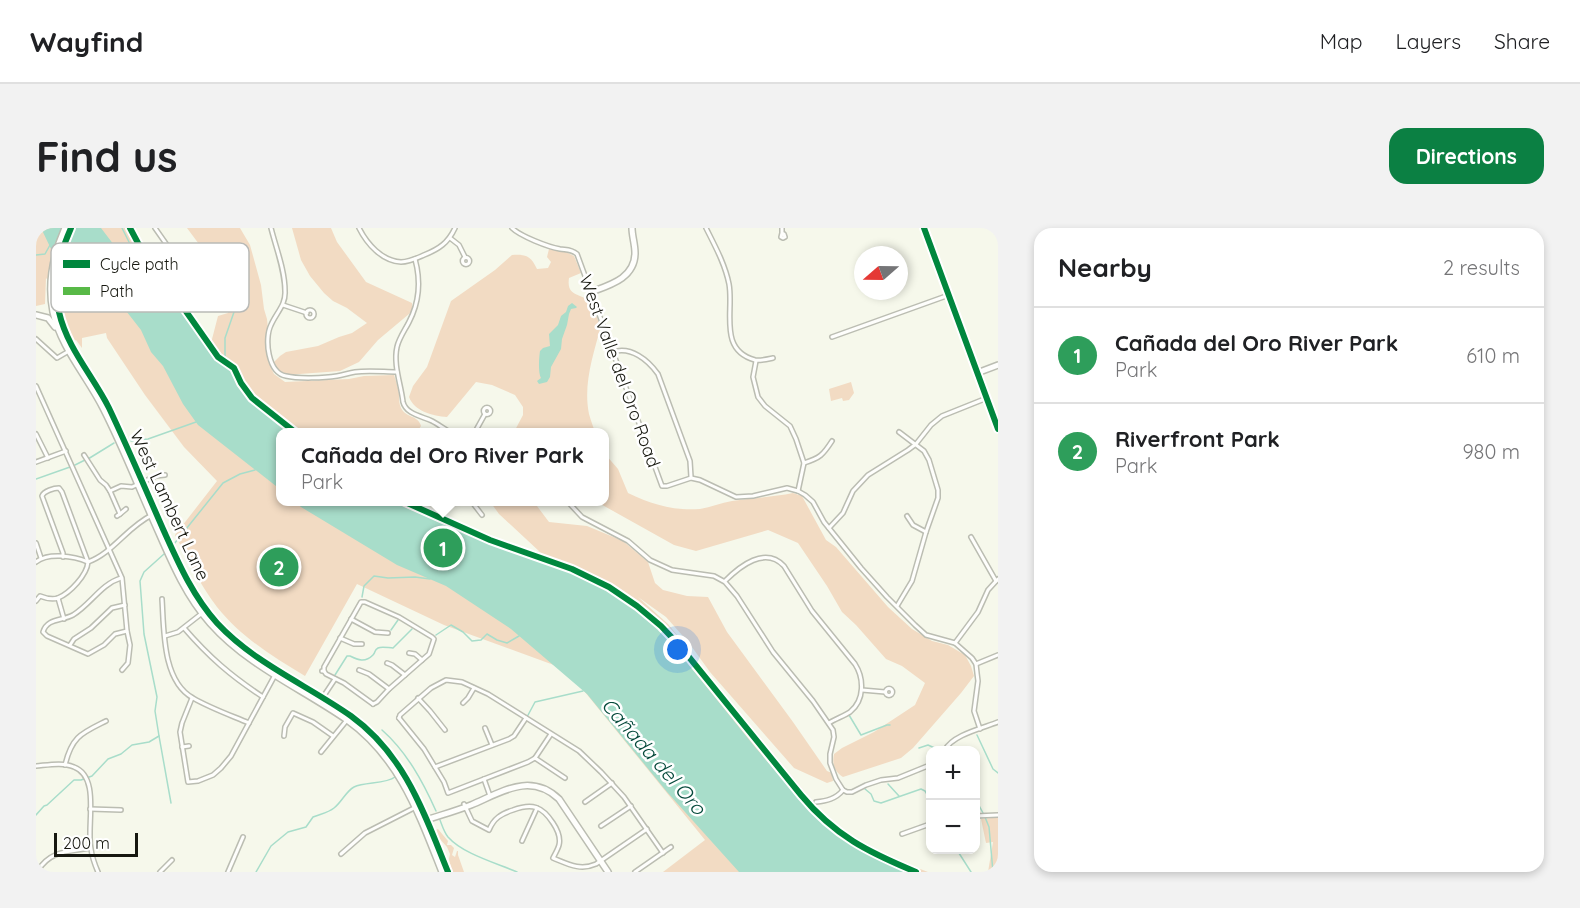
<!DOCTYPE html>
<html lang="en">
<head>
<meta charset="utf-8">
<style>
	:root { --surface:#fff; --page:#f2f2f2; --text:#202124; --muted:#757577; --line:#e0e0e0; --accent:#0b8043 }
	body { margin:0; font-family:Quicksand,sans-serif; background:var(--page); color:var(--text) }
	.controls { position:absolute; right:18px; bottom:18px; display:grid; overflow:hidden; border-radius:12px; box-shadow:0 3px 9px #0003 }
	.controls button { width:54px; height:54px; display:grid; place-items:center; padding:0; border:0; border-bottom:2px solid var(--line); background:var(--surface); color:var(--text); font:30px sans-serif }
	.compass { position:absolute; left:818px; top:18px; width:54px; height:54px; border-radius:50%; background:var(--surface); box-shadow:0 3px 9px #0003; rotate:250deg }
	.scale { position:absolute; left:18px; bottom:15px; width:84px; box-sizing:border-box; padding-left:6px; border:3px solid #171810; border-top:0; font-size:16px; line-height:21px; white-space:nowrap; color:#171810; -webkit-text-stroke:4px #fff; paint-order:stroke }
	.you { position:absolute; left:642px; top:422px; width:21px; height:21px; margin:-15px; border:4px solid #fff; border-radius:50%; background:#1a73e8; box-shadow:0 0 0 9px #1a73e833 }
	.badge { display:grid; place-items:center; width:39px; height:39px; border-radius:50%; background:var(--accent); color:#fff; font-size:20px; font-weight:700 }
	.pin { position:absolute; translate:-50% -50%; border:3px solid #fff; box-shadow:0 2px 6px #0006 }
	.popup { position:absolute; left:240px; top:200px; width:333px; height:78px; box-sizing:border-box; display:grid; place-content:center; border-radius:12px; background:var(--surface); filter:drop-shadow(0 2px 4px #0005); font-size:20px; white-space:nowrap; color:var(--muted) }
	.popup b { font-size:22px; color:var(--text) }
	.popup::after { content:''; position:absolute; left:50%; top:100%; margin-left:-12px; border:12px solid transparent; border-top-color:var(--surface) }
	.list { margin:0; padding:0; list-style:none }
	h2 { display:flex; justify-content:space-between; align-items:center; height:78px; margin:0; padding:0 24px; font-size:26px }
	h2 small { font-size:20px; font-weight:400; color:var(--muted) }
	.list li { display:grid; grid-template-columns:39px 1fr auto; gap:18px; align-items:center; box-sizing:border-box; height:96px; padding:0 24px; border-top:2px solid var(--line) }
	.list b { display:block; font-size:22px; white-space:nowrap }
	.list p { margin:0; font-size:20px; white-space:nowrap; color:var(--muted) }
	.list em { font-size:20px; font-style:normal; color:var(--muted) }
	.map { position:relative; flex:none; width:962px; height:644px; overflow:hidden; border-radius:18px }
	header { display:flex; align-items:center; gap:36px; box-sizing:border-box; height:84px; padding:0 30px; background:var(--surface); border-bottom:2px solid var(--line) }
	header strong { font-size:28px }
	nav { display:flex; gap:33px; margin-inline-start:auto; font-size:21px }
	.intro { display:flex; align-items:center; justify-content:space-between; box-sizing:border-box; height:144px; padding:0 36px }
	h1 { margin:0; font-size:42px }
	.button { padding:15px 27px; border-radius:18px; background:var(--accent); color:#fff; font-size:21px; font-weight:700 }
	main { display:flex; gap:36px; padding:0 36px }
	aside { flex:1; background:var(--surface); border-radius:18px; box-shadow:0 3px 9px #0003 }
	.map>svg:first-child { display:block }
	.green { fill:#f2dbc3 }
	.water { fill:#a8ddca }
	.lines { fill:none; stroke-linecap:round; stroke-linejoin:round }
	.stream { stroke:#a8ddca; stroke-width:1.5 }
	.street-casing { stroke:#bbbdb2; stroke-width:6 }
	.secondary-casing { stroke:#bbbdb2; stroke-width:8 }
	.street { stroke:#fefefc; stroke-width:3 }
	.secondary { stroke:#fefefc; stroke-width:5 }
	.quiet { stroke:#58b947; stroke-width:4.5; stroke-dasharray:9 4.5; stroke-linecap:butt }
	.cycleway-casing { stroke:#fff; stroke-width:10 }
	.cycleway { stroke:#00873e; stroke-width:6 }
	.labels { text-anchor:middle; dominant-baseline:central; stroke-width:5; stroke-linejoin:round; paint-order:stroke }
	.street-label { font-size:18px; fill:#171810; stroke:#fff }
	.water-label { font-size:20px; font-style:italic; fill:#04493a; stroke:#fff }
	.key { fill:#fff; stroke:#b9bab7; stroke-width:1.5 }
	.key-label { font-size:16px; fill:#171810 }
</style>
</head>
<body>
<header>
<strong>Wayfind</strong>
<nav><a>Map</a><a>Layers</a><a>Share</a></nav>
</header>
<div class="intro"><h1>Find us</h1><a class="button">Directions</a></div>
<main>
<div class="map">
<svg width="962" height="644" viewBox="0 0 962 644">
	<rect width="100%" height="100%" fill="#f6f8eb"/>
	<g class="green">
		<path d="M0,0H96L105,16L175,115L182,88L192,85L196,67L183,43L151,0H204L214,17L225,57L228,81L231,91L232,101L230,109L232,133L238,146L249,154L313,151L328,148L358,147C360,153 362,159 363,166C363,171 363,176 365,180C370,190 382,187 385,198L383,201L361,204H245V274H376L467,316L504,324L463,286L455,275V274H498L513,294L551,298L587,313L612,334L619,355L627,362L651,368L672,369L691,404L757,494L791,543L796,545L797,553L791,555L758,540L674,444L653,415L630,389L602,369L632,396L791,591L835,622L892,644H627L669,612L540,453L526,440L408,397L321,356L269,448C237,429 205,409 181,379C164,357 152,331 139,307L181,253L148,219L109,167L71,110L70,105L46,110V120L40,112L38,113L28,87L25,68L10,50L9,76L0,78Z"/>
		<path d="M256,0H295L301,14L330,54L376,75V83L373,86L342,112L323,134L304,143L250,147L241,141L237,135L244,128L250,124L282,118L303,109L316,105L331,95L311,80L297,73L288,65L274,48L265,32Z"/>
		<path d="M513,21L530,24L538,28L545,45L533,50C530,70 546,64 554,75C558,82 561,91 565,98C557,127 547,157 553,186C555,193 557,198 559,204H478L487,187V179L479,167L456,157L440,154L411,189C397,188 378,183 373,169L377,158L391,139L415,73L459,42L476,27C490,26 495,28 501,41L512,40L515,34L511,29Z"/>
		<path d="M815,154L818,165L813,172L807,173L806,170L795,173L793,161Z"/>
		<path d="M569,226L582,241L592,265C615,276 637,283 664,281C675,279 685,275 696,273C716,270 737,269 757,265L766,268L790,312L800,319L852,379L876,401L896,413L912,417L929,427L935,438L938,448L925,465L877,520L865,530L807,549C798,543 796,536 798,526L806,520L838,504L879,477L889,455L866,438L850,431L820,397L806,384L791,358L762,315L732,302L660,323L638,317L561,274H569Z"/>
		<path d="M956,590H962V644H952L957,614L950,615L945,591Z"/>
		<path d="M402,601L412,613L411,617H415L418,620L416,627L419,629L421,623H422V627L428,644H416L413,631L414,626L411,619L403,610L400,602Z"/>
	</g>
	<g class="water">
		<path d="M5,0H65L104,51L144,78L184,135L195,141L200,156L208,167L253,204H245V262L162,197L147,176L127,138L115,124L105,102L87,79L65,61L41,56L31,50L26,44Z"/>
		<path d="M536,75L541,79L540,80L535,81L533,86L531,97L526,111L525,121L515,139L514,149L511,154L503,156L501,153L505,150C502,145 503,129 504,123L507,120L514,118L513,106L522,97L525,88L530,84L532,78Z"/>
		<path d="M259,274H357L451,315L522,339L570,361L598,380L628,406L719,519L777,587L812,615L833,627L870,644H703L631,564L551,466L475,401L410,358L361,337L265,279Z"/>
	</g>
	<g class="lines">
		<g class="stream">
			<path d="M86,0L95,18L132,69"/>
			<path d="M0,27L9,26L14,17"/>
			<path d="M189,139V110L198,84"/>
			<path d="M95,213L112,211L160,194"/>
			<path d="M52,231L78,215"/>
			<path d="M39,237L49,232"/>
			<path d="M0,251L34,239"/>
			<path d="M138,316L187,255L204,246L219,242"/>
			<path d="M128,326L108,344L104,353L108,406L121,469L119,483L123,508L135,575"/>
			<path d="M326,369L328,358L338,348L352,350L379,349L394,351"/>
			<path d="M355,402L362,392"/>
			<path d="M400,407L415,397L427,404L436,413L445,412L451,406L461,412L471,415L483,408"/>
			<path d="M299,447L311,428H314C322,432 329,435 337,427C340,424 338,422 342,420C346,418 353,420 357,420L376,401"/>
			<path d="M813,487L825,507L851,497H854"/>
			<path d="M491,489L499,474L547,463"/>
			<path d="M346,502C371,524 387,554 400,583"/>
			<path d="M941,507L957,541L962,545"/>
			<path d="M883,520L892,517L903,522"/>
			<path d="M852,556L863,568"/>
			<path d="M829,561L835,566L838,573L845,575L885,561L889,563L894,571"/>
			<path d="M939,570L947,585"/>
			<path d="M0,587L8,578L11,577L38,552H45L56,548L72,531L85,526L96,517L113,514L123,508"/>
			<path d="M949,589L953,599L957,644"/>
			<path d="M404,592C406,597 408,604 412,609C427,626 460,635 481,644"/>
			<path d="M921,622L935,644"/>
			<path d="M220,644L235,618L252,604L270,599L277,589C284,586 292,585 298,580C306,574 310,563 318,559C329,554 350,556 359,549"/>
		</g>
		<defs>
			<g id="street">
				<path d="M119,0L166,67"/>
				<path d="M235,0C240,20 249,42 249,63C250,77 240,85 235,97C228,111 232,145 250,148C262,151 289,150 301,148C307,147 313,145 319,144C333,142 348,144 361,144"/>
				<path d="M323,0C331,16 346,33 365,34C373,34 381,30 388,27C403,21 412,15 419,0"/>
				<path d="M476,0C484,8 512,19 524,21C531,22 535,21 541,26L626,258H631L655,250L664,252L700,269L717,268L751,260L762,263L769,267L777,274L788,294L825,340L851,369L879,397L890,407L919,415L936,430L940,436L941,445L942,453L938,483L944,501"/>
				<path d="M670,0C679,18 689,36 693,56C698,83 682,122 719,132C724,133 732,131 737,130"/>
				<path d="M746,0V5L748,6L749,9L747,10L745,9L746,5"/>
				<path d="M414,10L423,17L429,29"/>
				<circle cx="430" cy="33" r="3.5"/>
				<path d="M379,31C385,53 384,73 373,94C369,102 363,110 361,119C357,137 365,156 367,174C370,186 385,188 396,193C402,196 408,201 414,204"/>
				<path d="M247,77L271,85"/>
				<circle cx="274" cy="86" r="4"/>
				<path d="M796,109L913,67"/>
				<path d="M0,111L21,130L33,123"/>
				<path d="M577,124C595,118 612,132 622,146L654,233L655,249"/>
				<path d="M720,133L717,149L722,169L729,178L754,198L760,211L768,235L762,263"/>
				<path d="M0,158L86,350L91,403L94,417L92,435L86,442"/>
				<circle cx="451" cy="183" r="3.5"/>
				<path d="M439,204L449,186"/>
				<path d="M0,206L12,230"/>
				<path d="M48,227L64,252L70,257L74,263"/>
				<path d="M0,234L30,223"/>
				<path d="M768,235C784,230 787,227 796,213"/>
				<path d="M436,274L446,287"/>
				<path d="M532,274L546,289L592,313L614,332L636,342L678,348L689,354L701,368L737,424L777,473L797,502L798,509L794,526V535L800,551L807,562"/>
				<path d="M84,286L90,281"/>
				<path d="M81,288L84,286L74,263L85,258L96,259L120,248L129,247"/>
				<path d="M871,288L877,297L890,304"/>
				<path d="M793,300L807,285L817,263L832,247L872,222L880,216L895,197L906,188L951,170"/>
				<path d="M935,309L960,353"/>
				<path d="M0,315L5,330"/>
				<path d="M27,329V325L6,268C8,263 18,260 23,260L26,264L52,334"/>
				<path d="M0,334C12,324 38,328 52,334"/>
				<path d="M85,350C65,356 55,376 37,387C26,393 11,390 7,404L11,408L52,426L68,417L79,406L91,403"/>
				<path d="M689,353C704,338 729,318 748,338L776,383L819,436C828,450 829,472 814,484C808,488 799,491 793,495"/>
				<path d="M22,370L28,391"/>
				<path d="M126,371C128,401 126,453 157,470C174,480 194,487 213,495"/>
				<path d="M0,373L4,368C9,370 16,372 22,370C34,365 51,347 52,334C77,325 91,299 116,287"/>
				<path d="M861,378L876,353L890,304L902,270V262L893,232L888,223L863,204"/>
				<path d="M315,391L339,404L352,405"/>
				<path d="M148,400C173,429 195,448 227,469"/>
				<path d="M129,408L142,404L165,386"/>
				<path d="M304,410L318,416H326"/>
				<path d="M919,415L942,384L952,362L962,351"/>
				<path d="M34,417L38,411L55,400L76,380L89,377"/>
				<path d="M373,425L379,426L386,432"/>
				<path d="M351,435L356,437L369,447"/>
				<path d="M940,436L962,427"/>
				<path d="M323,442L333,446L353,461"/>
				<path d="M286,443H288V439L325,374H329L363,389L396,409L398,411L393,426L353,461L341,474L337,476"/>
				<path d="M288,443L290,446L308,455L337,476"/>
				<circle cx="853" cy="464" r="3.5"/>
				<path d="M826,462L849,464"/>
				<path d="M287,469L299,451"/>
				<path d="M156,470L146,495L144,504L152,554L162,553L177,547L185,540L195,528L239,447"/>
				<path d="M382,470L394,483L409,502"/>
				<path d="M427,475L432,470L438,460"/>
				<path d="M363,490L364,487L395,460L410,452L426,454L452,466L543,523L565,544L588,569L627,625"/>
				<path d="M363,490L388,521L408,554L412,565L492,534L499,530L515,506"/>
				<path d="M449,500L456,517"/>
				<path d="M248,508L249,499L257,485L277,494L297,508"/>
				<path d="M146,519L153,518"/>
				<path d="M909,522C916,507 947,500 962,494"/>
				<path d="M285,524L311,492"/>
				<path d="M499,530L529,550"/>
				<path d="M29,537C36,508 46,505 70,493"/>
				<path d="M0,538C12,537 27,534 38,539C65,549 50,598 55,621C56,629 59,637 62,644"/>
				<path d="M399,539L473,511L478,508L490,490"/>
				<path d="M448,551L454,568"/>
				<path d="M807,562L811,564H816L830,557L845,552L862,550L894,537"/>
				<path d="M549,574L576,555"/>
				<path d="M780,574C790,573 800,571 807,562"/>
				<path d="M428,576L436,593L453,602C458,590 465,586 477,582C496,575 506,578 517,595C521,601 525,609 523,617C522,621 519,626 517,630C532,636 544,643 560,636L611,601"/>
				<path d="M54,581L85,582"/>
				<path d="M939,588L962,587"/>
				<path d="M565,598L595,578"/>
				<path d="M866,606L894,596"/>
				<path d="M486,613L501,580"/>
				<path d="M305,626L329,605L378,580"/>
				<path d="M1,644C14,622 31,624 54,620"/>
				<path d="M124,644L136,632"/>
				<path d="M192,644L207,609"/>
				<path d="M599,644L635,619"/>
			</g>
			<g id="secondary">
				<path d="M29,0C17,27 11,54 17,84C25,120 51,148 67,180C88,221 104,263 123,305C137,337 151,369 174,395C212,438 265,460 311,492C364,530 383,586 406,644"/>
				<path d="M35,0C23,27 16,54 23,84C31,120 57,148 73,180C92,220 109,260 127,301C142,334 156,367 181,395C218,435 271,457 315,488C369,527 388,585 412,644"/>
				<path d="M888,0L962,201"/>
				<path d="M555,64C574,57 599,50 599,25C599,16 596,8 596,0"/>
				<path d="M0,87L12,90L19,99"/>
				<path d="M941,145L962,137"/>
				<path d="M390,592C405,587 420,583 435,577C466,564 494,544 523,571L572,644"/>
			</g>
		</defs>
		<use href="#street" class="street-casing"/>
		<use href="#secondary" class="secondary-casing"/>
		<use href="#street" class="street"/>
		<use href="#secondary" class="secondary"/>
		<path class="quiet" d="M961,644L962,642"/>
		<defs>
			<g id="cycleway">
				<path d="M35,0C23,27 16,54 23,84C31,120 57,148 73,180C92,220 109,260 127,301C142,334 156,367 181,395C218,435 271,457 315,488C369,527 388,585 412,644"/>
				<path d="M94,0L102,15L182,129L198,140L205,155L216,170L259,204"/>
				<path d="M888,0L962,201"/>
				<path d="M369,274L454,312L536,341L573,359L601,378L625,398L644,418L765,567C799,608 832,624 880,644"/>
			</g>
		</defs>
		<use href="#cycleway" class="cycleway-casing"/>
		<use href="#cycleway" class="cycleway"/>
	</g>
	<g class="labels">
		<g class="street-label">
			<text transform="translate(584 143) rotate(70)">West Valle del Oro Road</text>
			<text transform="translate(134 277) rotate(65)">West Lambert Lane</text>
		</g>
		<g class="water-label">
			<text transform="translate(618 528) rotate(49)">Cañada del Oro</text>
		</g>
	</g>
	<rect x="15" y="15" width="198" height="69" rx="9" class="key"/>
	<rect x="27" y="32" width="27" height="8" fill="#00873e"/>
	<rect x="27" y="59" width="27" height="8" fill="#58b947"/>
	<g class="key-label">
		<text x="64" y="42">Cycle path</text>
		<text x="64" y="69">Path</text>
	</g>
</svg>
<div class="controls">
<button>+</button>
<button>−</button>
</div>
<svg class="compass" viewBox="-18 -18 36 36"><path d="M0-13l5 13h-10z" fill="#e53935"/><path d="M0 13l5-13h-10z" fill="#757577"/></svg>
<div class="scale">200 m</div>
<div class="you"></div>
<div class="pin badge" style="left:407px;top:320px;background:#2e9e5b">1</div>
<div class="popup"><b>Cañada del Oro River Park</b>Park</div>
<div class="pin badge" style="left:243px;top:339px;background:#2e9e5b">2</div>
</div>
<aside>
<h2>Nearby<small>2 results</small></h2>
<ul class="list">
<li><span class="badge" style="background:#2e9e5b">1</span><div><b>Cañada del Oro River Park</b><p>Park</p></div><em>610 m</em></li>
<li><span class="badge" style="background:#2e9e5b">2</span><div><b>Riverfront Park</b><p>Park</p></div><em>980 m</em></li>
</ul>
</aside>
</main>
</body>
</html>
